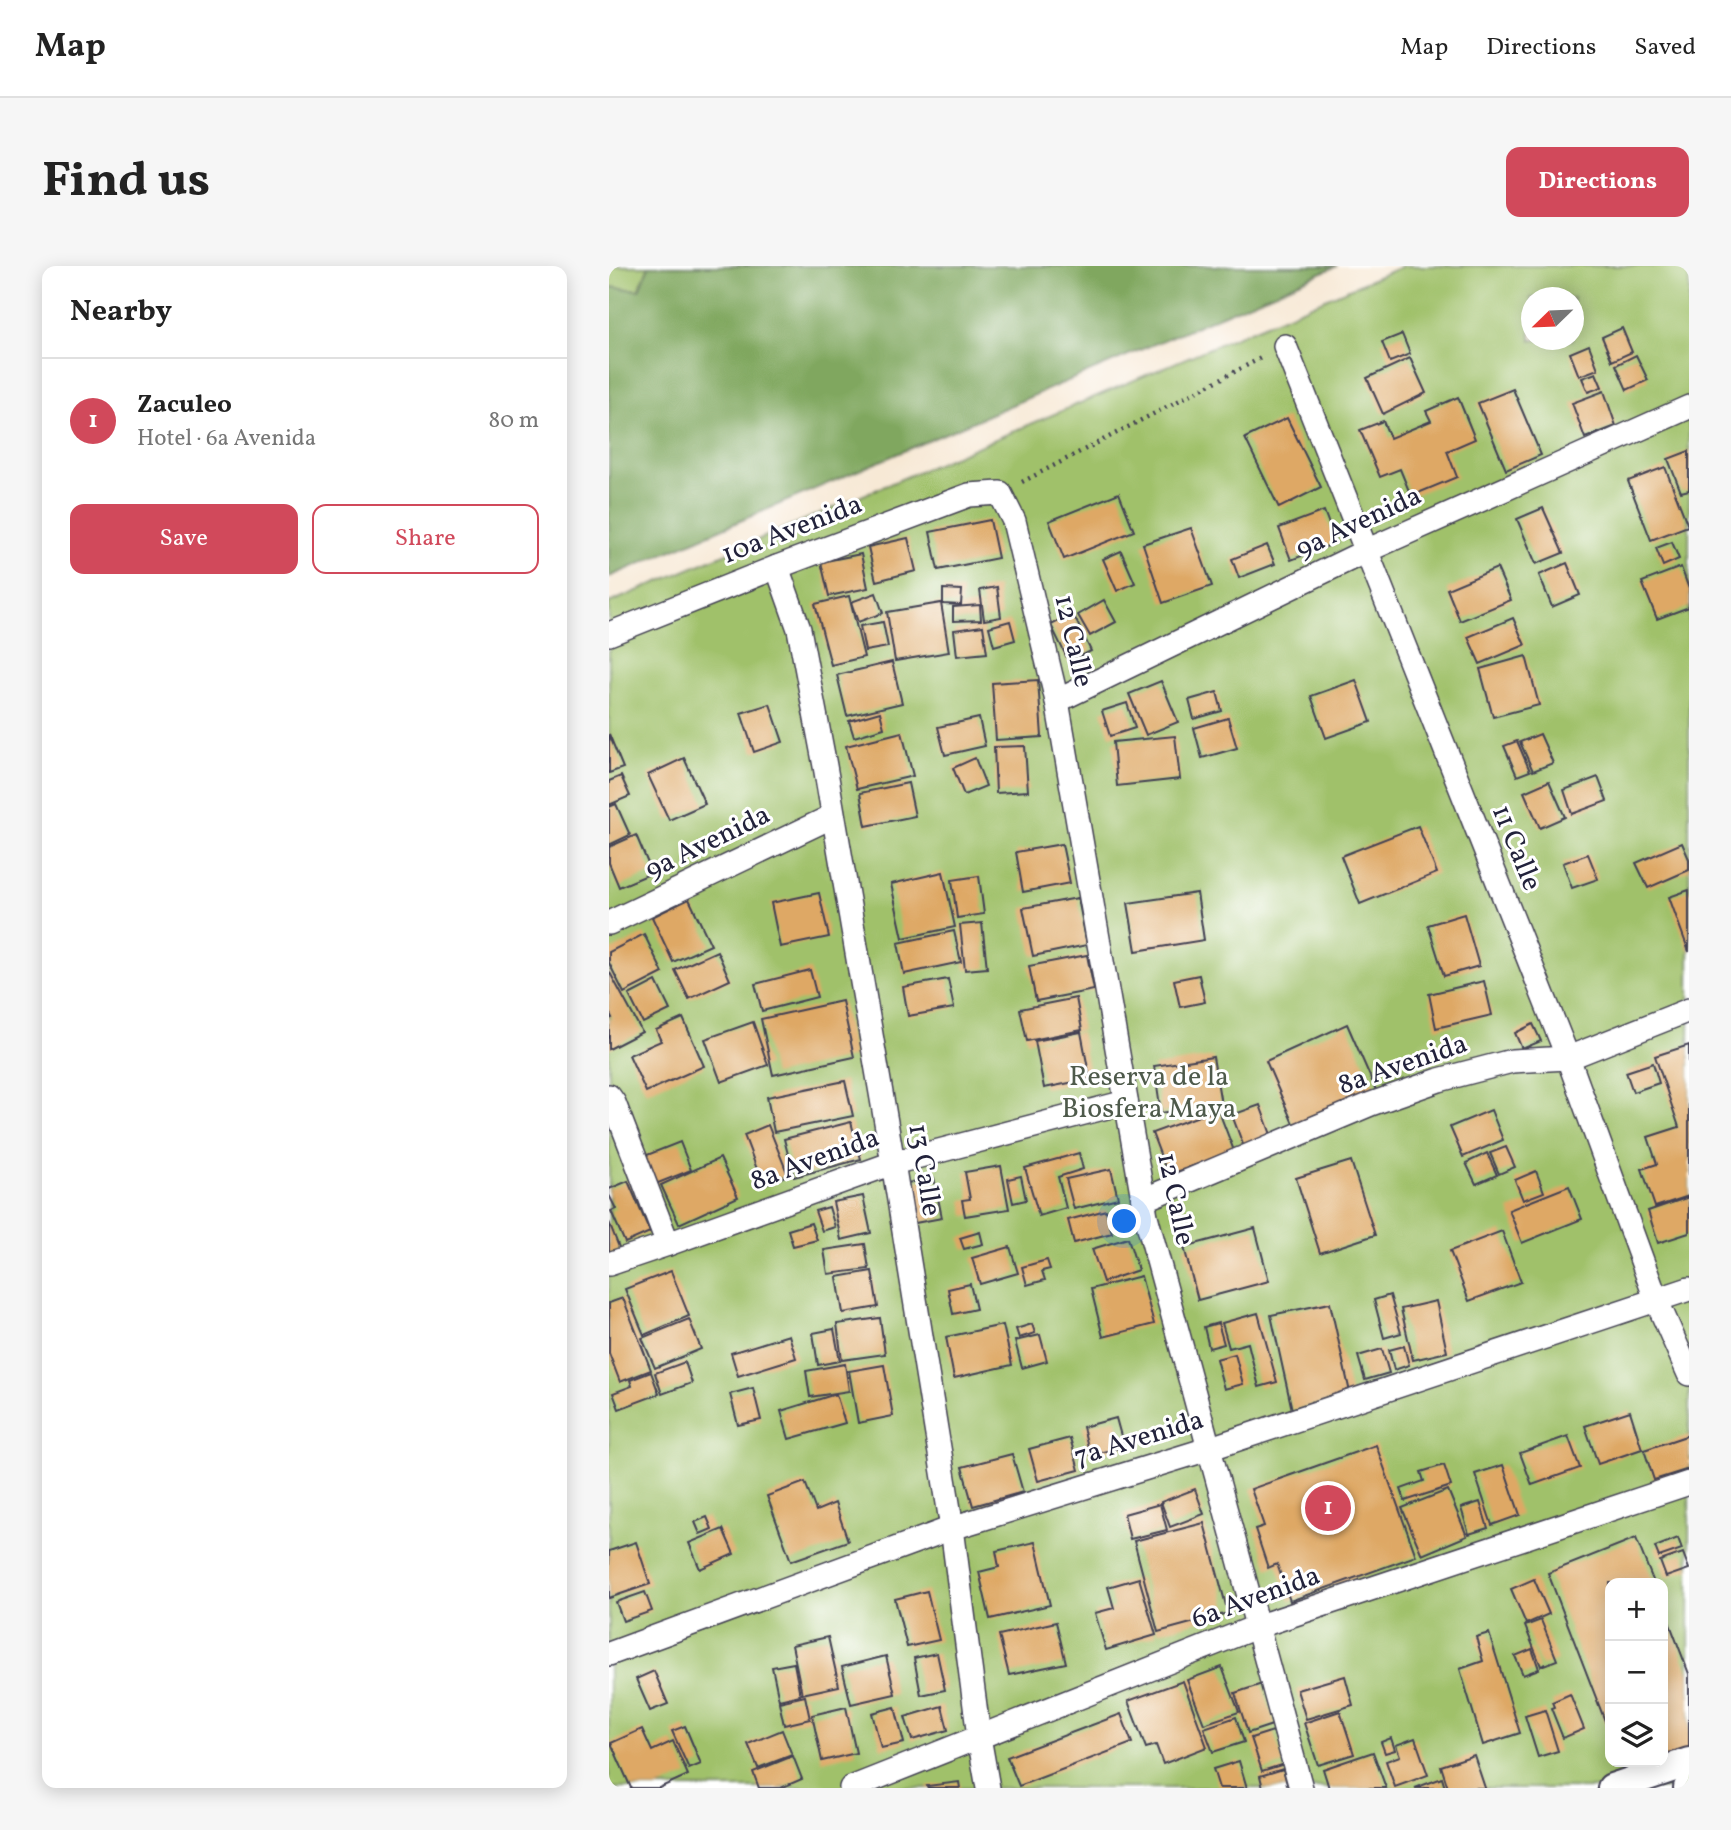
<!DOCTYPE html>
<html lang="en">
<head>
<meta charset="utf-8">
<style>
	:root { --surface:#fff; --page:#f6f6f6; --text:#222; --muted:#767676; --line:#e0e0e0; --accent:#d1495b }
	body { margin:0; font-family:Vollkorn,serif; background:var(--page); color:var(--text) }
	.controls { position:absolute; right:21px; bottom:21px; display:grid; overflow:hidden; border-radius:14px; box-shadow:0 4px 18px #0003 }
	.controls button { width:63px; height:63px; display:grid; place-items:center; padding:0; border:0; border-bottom:2px solid var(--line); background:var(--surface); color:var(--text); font:35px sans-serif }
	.compass { position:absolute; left:912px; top:21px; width:63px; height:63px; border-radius:50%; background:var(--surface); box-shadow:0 4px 18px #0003; rotate:247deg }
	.you { position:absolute; left:516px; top:956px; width:24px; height:24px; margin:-18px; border:5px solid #fff; border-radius:50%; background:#1a73e8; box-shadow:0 0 0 10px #1a73e833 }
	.badge { display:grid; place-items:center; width:46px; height:46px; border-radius:50%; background:var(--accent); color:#fff; font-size:23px; font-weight:700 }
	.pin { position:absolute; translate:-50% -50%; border:4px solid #fff; box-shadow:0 2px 7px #0006 }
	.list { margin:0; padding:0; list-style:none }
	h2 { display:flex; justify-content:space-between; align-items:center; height:91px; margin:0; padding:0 28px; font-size:30px }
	h2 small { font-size:23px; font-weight:400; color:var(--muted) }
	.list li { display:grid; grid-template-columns:46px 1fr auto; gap:21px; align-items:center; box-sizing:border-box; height:126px; padding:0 28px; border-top:2px solid var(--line) }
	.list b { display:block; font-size:26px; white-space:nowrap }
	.list p { margin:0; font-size:23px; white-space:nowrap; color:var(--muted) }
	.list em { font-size:23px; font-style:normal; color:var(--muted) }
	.actions { display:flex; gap:14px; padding:21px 28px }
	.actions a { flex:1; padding:16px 0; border:2px solid var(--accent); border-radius:14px; text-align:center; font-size:24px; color:var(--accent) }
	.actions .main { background:var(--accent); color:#fff }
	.icon { flex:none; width:38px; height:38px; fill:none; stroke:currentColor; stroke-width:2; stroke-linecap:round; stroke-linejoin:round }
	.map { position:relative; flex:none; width:1080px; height:1522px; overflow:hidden; border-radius:14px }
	header { display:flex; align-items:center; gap:42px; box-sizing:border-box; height:98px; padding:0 35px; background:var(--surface); border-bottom:2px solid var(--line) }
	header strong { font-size:33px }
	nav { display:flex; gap:38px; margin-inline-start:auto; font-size:24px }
	.intro { display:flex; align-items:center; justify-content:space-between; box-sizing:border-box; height:168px; padding:0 42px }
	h1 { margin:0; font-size:49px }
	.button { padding:18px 32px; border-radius:14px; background:var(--accent); color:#fff; font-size:24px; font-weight:700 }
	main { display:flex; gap:42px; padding:0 42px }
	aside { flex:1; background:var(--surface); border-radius:14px; box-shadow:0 4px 18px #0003 }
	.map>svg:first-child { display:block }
	.green { fill:#a0c16a; stroke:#617252; stroke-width:2; fill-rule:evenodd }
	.forest { fill:#80a75e; stroke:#51644c; stroke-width:2 }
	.building { fill:#dea865 }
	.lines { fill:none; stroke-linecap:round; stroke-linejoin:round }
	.minor-casing { stroke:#424052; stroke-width:26 }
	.tertiary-casing { stroke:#424052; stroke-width:32 }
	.path { stroke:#424052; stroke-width:4.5; stroke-dasharray:2 5; stroke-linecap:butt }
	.minor { stroke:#fff; stroke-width:23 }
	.tertiary { stroke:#fff; stroke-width:28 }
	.labels { text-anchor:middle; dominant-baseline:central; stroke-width:6; stroke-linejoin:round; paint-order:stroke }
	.street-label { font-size:28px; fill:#22223b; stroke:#fff }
	.park-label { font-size:28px; fill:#4e5a4b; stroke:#fff }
</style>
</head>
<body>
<header>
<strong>Map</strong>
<nav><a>Map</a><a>Directions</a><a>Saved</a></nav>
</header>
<div class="intro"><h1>Find us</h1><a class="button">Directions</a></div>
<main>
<aside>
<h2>Nearby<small></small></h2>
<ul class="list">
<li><span class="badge">1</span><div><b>Zaculeo</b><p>Hotel · 6a Avenida</p></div><em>80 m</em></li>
</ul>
<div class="actions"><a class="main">Save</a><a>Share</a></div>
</aside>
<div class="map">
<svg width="1080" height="1522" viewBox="0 0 1080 1522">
	<rect width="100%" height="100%" fill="#fff"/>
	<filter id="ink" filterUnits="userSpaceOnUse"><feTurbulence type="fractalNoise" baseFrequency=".0143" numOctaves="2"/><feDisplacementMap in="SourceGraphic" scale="14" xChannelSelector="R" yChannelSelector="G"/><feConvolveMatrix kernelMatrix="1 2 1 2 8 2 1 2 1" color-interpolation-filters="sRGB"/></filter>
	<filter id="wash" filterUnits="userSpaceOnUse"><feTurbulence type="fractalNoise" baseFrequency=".00686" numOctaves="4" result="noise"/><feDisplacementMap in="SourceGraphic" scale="28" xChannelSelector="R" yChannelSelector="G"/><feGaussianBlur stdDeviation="1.57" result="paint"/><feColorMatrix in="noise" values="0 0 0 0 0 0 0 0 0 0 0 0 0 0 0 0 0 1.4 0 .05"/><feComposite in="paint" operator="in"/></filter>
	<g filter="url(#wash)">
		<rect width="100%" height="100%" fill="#f7e8d4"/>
		<g class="green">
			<path d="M0,0H40L30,24L0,21Z"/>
			<path d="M794,0H1080V1522H0V337ZM922,32H964V74H922ZM1001,1317H1054V1496H1001Z"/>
		</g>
		<path class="forest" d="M40,0H728L0,311V21L30,24Z"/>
		<g id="blocks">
			<g class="building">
				<path d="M1013,62L1023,86L1003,95L993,71Z"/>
				<path d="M793,68L801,88L781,96L773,76Z"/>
				<path d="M980,79L989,103L970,110L961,87Z"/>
				<path d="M1027,89L1039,114L1018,124L1007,99Z"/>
				<path d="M801,92L817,127L774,148L758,112Z"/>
				<path d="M987,107L993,121L979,126L973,112Z"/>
				<path d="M904,123L932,189L897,204L869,137Z"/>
				<path d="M995,125L1007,160L976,172L963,137Z"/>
				<path d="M849,131L866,173L838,185L848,211L802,230L791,203L771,211L751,164L774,155L781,172L822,155L817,145Z"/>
				<path d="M678,152L712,221L670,242L636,172Z"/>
				<path d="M1080,185V224L1072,226L1059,193Z"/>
				<path d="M1056,201L1079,260L1042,274L1019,215Z"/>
				<path d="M510,227L525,265L455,293L440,255Z"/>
				<path d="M934,242L954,287L927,298L908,253Z"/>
				<path d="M715,245L727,277L682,294L670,262Z"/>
				<path d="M381,254L389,292L329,304L321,266Z"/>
				<path d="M582,262L603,320L554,337L534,278Z"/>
				<path d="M299,272L307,305L267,315L259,281Z"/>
				<path d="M1063,276L1070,293L1054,300L1047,282Z"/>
				<path d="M658,279L666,298L630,312L623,293Z"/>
				<path d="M512,285L526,317L508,325L494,293Z"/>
				<path d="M252,288L259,322L220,330L212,296Z"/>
				<path d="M958,297L971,329L943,341L930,309Z"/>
				<path d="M1072,301L1080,323V341L1048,353L1033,316Z"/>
				<path d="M888,302L902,334L851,355L838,323Z"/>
				<path d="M388,321L392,351L375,354L371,324Z"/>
				<path d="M334,323L353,324L352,339L334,338Z"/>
				<path d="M267,327L274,347L249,356L242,336Z"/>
				<path d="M240,330L255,391L222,399L206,338Z"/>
				<path d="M495,334L507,356L481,370L469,349Z"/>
				<path d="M332,337L340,386L286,395L278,346Z"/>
				<path d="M371,339L372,354L344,355V341Z"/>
				<path d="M464,348L482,385L460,396L442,359Z"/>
				<path d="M904,352L916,379L871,398L859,371Z"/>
				<path d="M401,355L406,374L385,380L380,361Z"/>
				<path d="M274,356L279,381L256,385L251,360Z"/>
				<path d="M374,360L378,387L348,390L345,364Z"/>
				<path d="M917,390L930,439L884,451L871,403Z"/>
				<path d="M283,396L293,437L238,450L228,409Z"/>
				<path d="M429,414L433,471L387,474L383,417Z"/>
				<path d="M747,414L762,456L717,472L702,430Z"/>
				<path d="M552,415L569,456L537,469L520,428Z"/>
				<path d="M608,426L613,445L585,453L580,434Z"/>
				<path d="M518,437L526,462L501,470L493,445Z"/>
				<path d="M161,438L174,476L145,486L132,447Z"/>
				<path d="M271,446L275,462L245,471L240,455Z"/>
				<path d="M370,452L376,480L336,489L329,461Z"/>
				<path d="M619,452L628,482L593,492L585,462Z"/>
				<path d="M293,466L304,510L248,523L237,480Z"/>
				<path d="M0,468L14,502L0,507Z"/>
				<path d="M931,468L944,497L924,505L911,476Z"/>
				<path d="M566,470L571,513L508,520L504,476Z"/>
				<path d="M908,475L921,505L908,510L895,480Z"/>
				<path d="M416,480L419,525L387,527L385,481Z"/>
				<path d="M75,492L96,538L60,554L39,509Z"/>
				<path d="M366,492L377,520L355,529L344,502Z"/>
				<path d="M12,510L21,530L0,539V515Z"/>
				<path d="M989,511L998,535L963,548L955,524Z"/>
				<path d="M940,515L956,551L931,562L915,526Z"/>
				<path d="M299,517L306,550L257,560L251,527Z"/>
				<path d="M7,538L21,569L0,579V541Z"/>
				<path d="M809,560L828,607L751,638L732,590Z"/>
				<path d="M27,569L43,607L10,621L0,597V581Z"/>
				<path d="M1073,577L1080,593V604L1039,622L1027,597Z"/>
				<path d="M453,578L461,617L414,626L407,586Z"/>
				<path d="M979,588L989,613L963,622L954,597Z"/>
				<path d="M334,606L346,661L294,672L282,618Z"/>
				<path d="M370,610L375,648L348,652L343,614Z"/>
				<path d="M1080,624V686L1060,631Z"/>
				<path d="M210,627L220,671L171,681L162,637Z"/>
				<path d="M588,627L595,674L527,685L519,637Z"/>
				<path d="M469,632L478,679L424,690L414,642Z"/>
				<path d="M80,633L102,679L64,696L43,651Z"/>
				<path d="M855,648L870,700L835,710L819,659Z"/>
				<path d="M373,657L378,702L356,704L351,659Z"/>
				<path d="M345,665L352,696L295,708L289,677Z"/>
				<path d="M35,668L54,707L15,727L0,697V686Z"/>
				<path d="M108,685L121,714L80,733L66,704Z"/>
				<path d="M478,689L485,724L427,735L420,700Z"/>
				<path d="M201,704L208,731L153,745L146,718Z"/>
				<path d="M0,705L33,766L0,783V753L3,752L0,746Z"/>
				<path d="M590,709L596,736L571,741L565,714Z"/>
				<path d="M339,713L345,742L299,750L294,721Z"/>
				<path d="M47,715L61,744L34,757L20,729Z"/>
				<path d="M875,715L883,749L827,762L820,728Z"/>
				<path d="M467,732L473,764L418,775L411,743Z"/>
				<path d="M233,735L245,791L164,809L152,753Z"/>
				<path d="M74,752L95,800L37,826L20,789L52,775L47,764Z"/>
				<path d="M144,756L159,799L112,816L96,773Z"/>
				<path d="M738,758L767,824L685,860L657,795Z"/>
				<path d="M924,758L932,775L913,783L906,767Z"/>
				<path d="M472,766L481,813L435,822L426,775Z"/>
				<path d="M1080,779V930L1046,941L1033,903L1048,898L1039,871L1070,861L1046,790Z"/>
				<path d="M604,791L612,838L552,847L545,800Z"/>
				<path d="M1044,797L1050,817L1024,826L1017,806Z"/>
				<path d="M236,815L244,850L165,866L158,831Z"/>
				<path d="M651,839L664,874L636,884L623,849Z"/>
				<path d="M609,843L625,885L559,909L543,867Z"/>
				<path d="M882,844L894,874L854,891L841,861Z"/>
				<path d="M242,856L252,893L185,911L175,873Z"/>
				<path d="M159,859L179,909L154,919L135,869Z"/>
				<path d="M71,876L82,904L44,919L33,891Z"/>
				<path d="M897,881L906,901L890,908L881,887Z"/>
				<path d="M470,887L474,903L449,911L457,942L430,950L416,902Z"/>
				<path d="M878,887L888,909L867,918L857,897Z"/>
				<path d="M111,892L129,931L70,958L52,919Z"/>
				<path d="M742,895L766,969L711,987L687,912Z"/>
				<path d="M392,900L400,943L356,950L353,934L361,933L356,906Z"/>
				<path d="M502,903L509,932L465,943L457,913Z"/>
				<path d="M927,905L935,926L914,934L906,914Z"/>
				<path d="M412,910L417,934L404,937L399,913Z"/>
				<path d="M325,912L333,952L306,957L298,917Z"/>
				<path d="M19,915L41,966L16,977L2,945L7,943L0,929V923Z"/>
				<path d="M960,920L973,953L913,977L900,944Z"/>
				<path d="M254,930L262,967L232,974L224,936Z"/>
				<path d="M1080,931V967L1049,977L1039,945Z"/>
				<path d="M220,941L226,961L213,965L206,945Z"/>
				<path d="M497,944L503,967L465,977L459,954Z"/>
				<path d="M0,956L11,984L0,988Z"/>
				<path d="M202,957L208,974L184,980L179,964Z"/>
				<path d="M646,962L660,1015L589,1034L575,981Z"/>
				<path d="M893,965L912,1016L860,1035L841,985Z"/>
				<path d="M371,966L374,978L355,983L351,972Z"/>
				<path d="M519,972L529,1004L494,1016L483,983Z"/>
				<path d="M256,978L260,1003L219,1008L215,984Z"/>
				<path d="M401,981L409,1007L371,1018L363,992Z"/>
				<path d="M438,994L441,1003L433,1005L436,1014L418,1019L413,1001Z"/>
				<path d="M62,1005L80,1050L35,1069L16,1023Z"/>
				<path d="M263,1005L269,1041L234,1047L228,1011Z"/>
				<path d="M532,1010L545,1058L494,1071L482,1023Z"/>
				<path d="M361,1018L367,1043L344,1048L339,1023Z"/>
				<path d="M781,1029L792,1067L775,1072L765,1034Z"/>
				<path d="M14,1032L42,1104L11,1116L0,1087V1037Z"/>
				<path d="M827,1035L838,1086L804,1094L792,1043Z"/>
				<path d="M721,1037L742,1131L683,1144L662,1049Z"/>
				<path d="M649,1047L668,1116L650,1121L639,1077L620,1082L613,1057Z"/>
				<path d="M271,1052L276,1088L233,1094L228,1058Z"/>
				<path d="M80,1053L92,1083L46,1102L33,1072Z"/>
				<path d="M609,1057L615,1078L600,1082L595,1061Z"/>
				<path d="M423,1058L426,1067L410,1072L407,1063Z"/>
				<path d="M394,1059L403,1099L345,1112L337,1071Z"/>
				<path d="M225,1063L231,1095L209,1099L204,1067Z"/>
				<path d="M180,1069L187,1092L129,1110L122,1087Z"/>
				<path d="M431,1069L438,1095L413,1102L406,1075Z"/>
				<path d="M795,1080L800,1099L785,1104L780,1084Z"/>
				<path d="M773,1083L780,1107L756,1114L749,1090Z"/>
				<path d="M626,1088L634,1118L615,1123L607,1093Z"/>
				<path d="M76,1096L83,1117L53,1128L46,1107Z"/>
				<path d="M236,1098L240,1125L201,1131L197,1105Z"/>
				<path d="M275,1099L284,1150L249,1157L240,1105Z"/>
				<path d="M42,1106L50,1128L10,1143L4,1127L23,1120L21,1114Z"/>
				<path d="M144,1122L152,1154L129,1159L121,1128Z"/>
				<path d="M227,1128L236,1157L180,1173L172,1145Z"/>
				<path d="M1021,1145L1033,1183L989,1198L976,1160Z"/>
				<path d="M507,1152L515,1181L481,1189L474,1161Z"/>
				<path d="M1080,1169V1203L1045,1214L1035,1184Z"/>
				<path d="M959,1170L971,1202L923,1219L911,1187Z"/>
				<path d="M461,1172L470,1204L429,1215L420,1183Z"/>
				<path d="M767,1179L807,1290L681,1335L668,1298L659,1302L646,1263L655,1260L642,1223Z"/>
				<path d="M403,1188L414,1226L364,1240L353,1201Z"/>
				<path d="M835,1199L842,1220L796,1235L792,1223L815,1215L812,1206Z"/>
				<path d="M894,1199L911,1249L883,1259L866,1208Z"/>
				<path d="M196,1216L207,1245L226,1237L239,1275L182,1295L158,1230Z"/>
				<path d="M586,1223L595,1248L561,1261L552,1236Z"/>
				<path d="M839,1224L858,1270L813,1289L793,1242Z"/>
				<path d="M871,1236L879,1262L860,1268L852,1242Z"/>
				<path d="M551,1238L558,1264L521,1273L515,1248Z"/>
				<path d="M98,1251L103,1263L91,1268L86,1256Z"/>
				<path d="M595,1257L619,1347L549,1366L525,1275Z"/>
				<path d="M114,1263L125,1288L91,1303L80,1277Z"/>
				<path d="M1027,1272L1045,1317H1001V1468L939,1307Z"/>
				<path d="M1069,1272L1073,1283L1050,1291L1046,1281Z"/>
				<path d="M27,1276L41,1318L0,1332V1285Z"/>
				<path d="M426,1276L441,1339L381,1353L370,1306L390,1301L387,1285Z"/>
				<path d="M1074,1287L1080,1303L1057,1311L1051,1295Z"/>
				<path d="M530,1312L547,1369L497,1384L486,1347L505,1342L499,1321Z"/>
				<path d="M925,1313L940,1348L917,1358L902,1323Z"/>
				<path d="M318,1325L330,1374L298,1381L286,1333Z"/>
				<path d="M36,1326L43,1345L14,1355L7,1336Z"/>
				<path d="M1054,1340L1080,1408V1488L1018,1511L1012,1496H1054Z"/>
				<path d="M932,1354L948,1394L932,1400L916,1360Z"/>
				<path d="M447,1356L457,1397L400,1409L390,1369Z"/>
				<path d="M880,1367L911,1467L874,1479L851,1403L874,1395L867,1371Z"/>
				<path d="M219,1371L230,1420L193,1428L183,1379Z"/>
				<path d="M923,1383L930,1403L914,1409L906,1390Z"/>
				<path d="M328,1387L336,1424L312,1429L305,1392Z"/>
				<path d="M277,1390L286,1428L242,1438L233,1401Z"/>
				<path d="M185,1397L191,1429L170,1434L163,1401Z"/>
				<path d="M613,1401L630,1446L595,1458L578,1414Z"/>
				<path d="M45,1405L59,1438L41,1445L27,1413Z"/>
				<path d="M736,1410L744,1439L697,1453L688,1424Z"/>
				<path d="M574,1415L598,1481L554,1498L547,1479L537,1482L519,1435Z"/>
				<path d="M653,1418L666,1458L639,1467L626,1427Z"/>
				<path d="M961,1428L975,1463L954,1472L942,1442L945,1441L943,1436Z"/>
				<path d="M196,1430L201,1453L175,1459L170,1436Z"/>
				<path d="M333,1440L339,1464L303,1474L296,1451Z"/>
				<path d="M237,1441L247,1487L213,1495L203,1449Z"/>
				<path d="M286,1441L295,1477L272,1482L263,1447Z"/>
				<path d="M936,1444L949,1485L929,1491L916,1450Z"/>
				<path d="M731,1445L745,1488L709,1499L695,1457Z"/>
				<path d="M512,1448L523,1477L410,1520L398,1491Z"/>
				<path d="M627,1451L635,1476L604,1486L595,1462Z"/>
				<path d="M76,1460L92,1498L80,1503L63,1465Z"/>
				<path d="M33,1463L43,1485L64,1475L79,1509L50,1522H22L2,1477Z"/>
				<path d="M173,1464L183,1489L149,1502L139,1478Z"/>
				<path d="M664,1465L675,1498L653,1505L642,1472Z"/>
				<path d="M782,1472L786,1484L776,1487L772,1476Z"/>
				<path d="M806,1472L819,1509L786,1521L777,1495L791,1490L787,1479Z"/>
				<path d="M764,1486L777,1522H720L714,1503Z"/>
				<path d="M865,1489L876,1522H839L832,1500Z"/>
				<path d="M184,1490L193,1513L172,1522H150L144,1506Z"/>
				<path d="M630,1495L638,1522H610L604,1503Z"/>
				<path d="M674,1503L679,1522H654L651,1510Z"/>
				<path d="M833,1512L836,1522H806Z"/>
				<path d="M350,1516L351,1522H319L318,1520Z"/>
			</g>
		</g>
	</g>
	<g filter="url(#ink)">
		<use href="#blocks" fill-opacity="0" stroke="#424052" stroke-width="2"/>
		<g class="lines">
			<defs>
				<g id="minor">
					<path d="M676,80L959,792L1047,1033L1080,1108"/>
					<path d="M168,301L190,363L216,500L284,897L343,1262L370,1471L379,1522"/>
					<path d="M0,368L168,301L360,229L391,227L405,255L448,435L537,950L692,1522"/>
					<path d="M448,435L757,285L1080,141"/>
					<path d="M0,657L224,550"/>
					<path d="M0,830L5,837L59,978"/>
					<path d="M534,934L762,838L830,814L903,795L959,792L1080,744"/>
					<path d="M0,998L59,978L284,897L517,836"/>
					<path d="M0,1388L343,1262L599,1183L1080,1023"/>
					<path d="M242,1522L647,1361L1080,1217"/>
				</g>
				<g id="tertiary">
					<path d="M1003,1522L1080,1496"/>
					<path d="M1079,1522H1080"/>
				</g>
			</defs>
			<use href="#minor" class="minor-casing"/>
			<use href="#tertiary" class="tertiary-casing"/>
			<path class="path" d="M413,216L654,91"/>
			<use href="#minor" class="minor"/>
			<use href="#tertiary" class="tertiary"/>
		</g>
	</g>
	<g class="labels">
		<g class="street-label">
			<text transform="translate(750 257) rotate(-25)">9a Avenida</text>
			<text transform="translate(183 264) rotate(-21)">10a Avenida</text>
			<text transform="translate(464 375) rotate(77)">12 Calle</text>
			<text transform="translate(99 577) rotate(-26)">9a Avenida</text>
			<text transform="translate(907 582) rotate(68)">11 Calle</text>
			<text transform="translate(794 799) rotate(-19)">8a Avenida</text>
			<text transform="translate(206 894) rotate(-20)">8a Avenida</text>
			<text transform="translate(315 904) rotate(81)">13 Calle</text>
			<text transform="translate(566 933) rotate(78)">12 Calle</text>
			<text transform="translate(530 1173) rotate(-17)">7a Avenida</text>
			<text transform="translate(647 1332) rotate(-20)">6a Avenida</text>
		</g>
		<g class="park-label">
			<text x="540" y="811">Reserva de la<tspan x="540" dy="32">Biosfera Maya</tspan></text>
		</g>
	</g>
</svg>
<div class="controls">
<button>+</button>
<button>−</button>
<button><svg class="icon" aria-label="layers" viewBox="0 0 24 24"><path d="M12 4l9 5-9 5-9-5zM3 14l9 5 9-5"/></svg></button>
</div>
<svg class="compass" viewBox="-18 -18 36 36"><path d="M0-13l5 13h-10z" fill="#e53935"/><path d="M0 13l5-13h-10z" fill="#767676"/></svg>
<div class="you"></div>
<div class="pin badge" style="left:719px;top:1242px">1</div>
</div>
</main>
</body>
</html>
